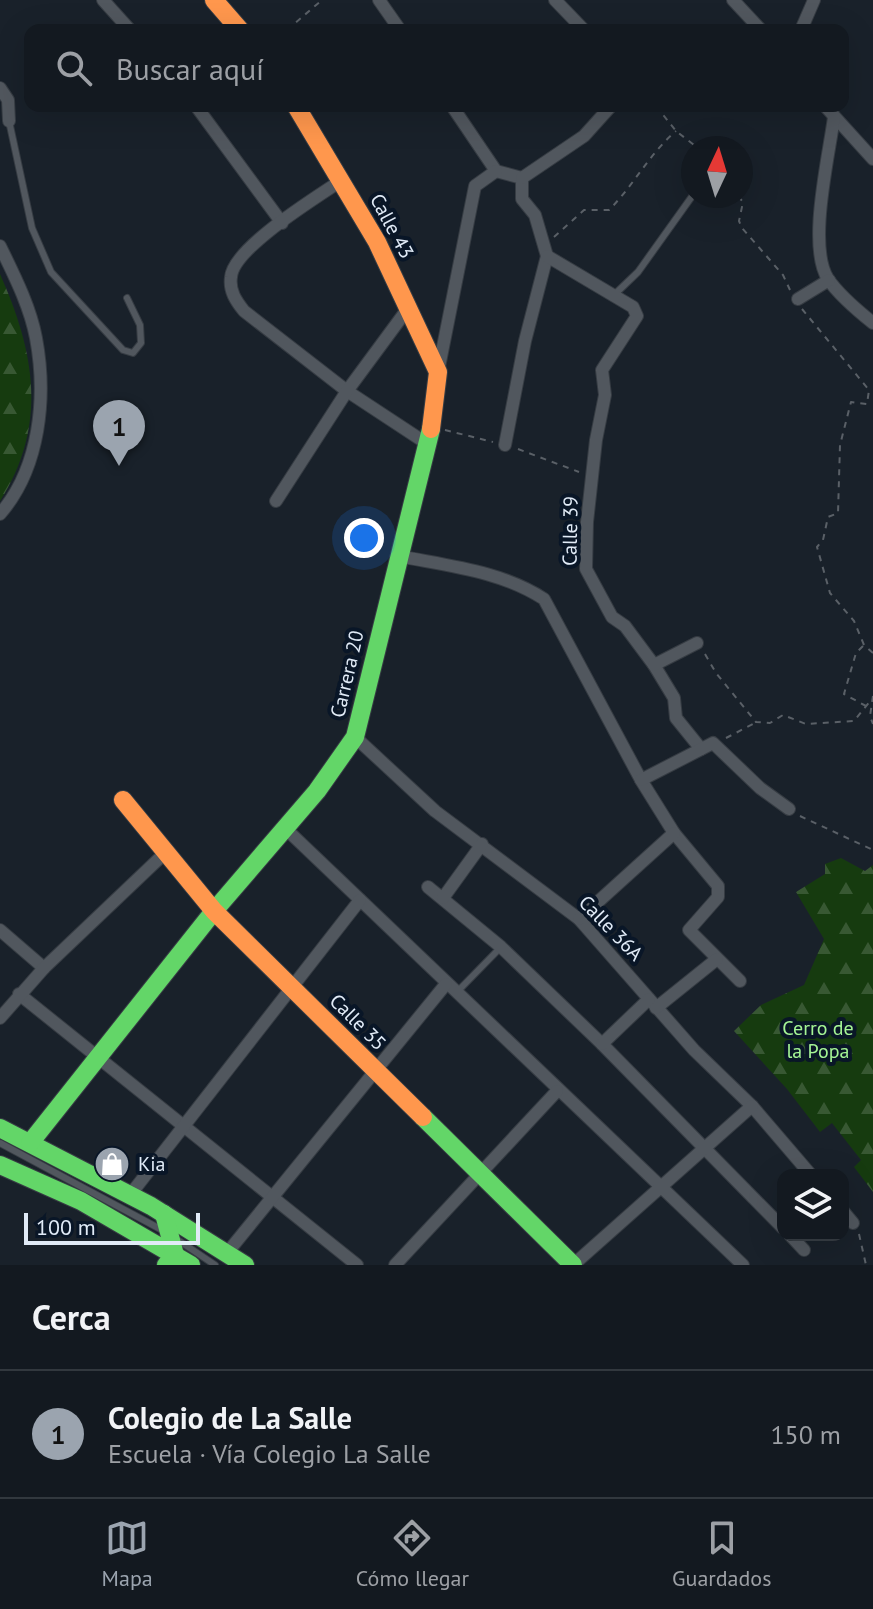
<!DOCTYPE html>
<html lang="es">
<head>
<meta charset="utf-8">
<style>
	:root { --surface:#131920; --page:#1c2229; --text:#f1f3f6; --muted:#9da0a5; --line:#32383e; --accent:#9ba4af }
	body { margin:0; font-family:"PT Sans",sans-serif; background:var(--page); color:var(--text) }
	.controls { position:absolute; right:24px; bottom:24px; display:grid; overflow:hidden; border-radius:16px; box-shadow:0 8px 32px #0002 }
	.controls button { width:72px; height:72px; display:grid; place-items:center; padding:0; border:0; border-bottom:2px solid var(--line); background:var(--surface); color:var(--text); font:40px sans-serif }
	.compass { position:absolute; left:681px; top:136px; width:72px; height:72px; border-radius:50%; background:var(--surface); box-shadow:0 8px 32px #0002; rotate:4deg }
	.scale { position:absolute; left:24px; bottom:20px; width:176px; box-sizing:border-box; padding-left:8px; border:4px solid #e1ebf7; border-top:0; font-size:22px; line-height:28px; white-space:nowrap; color:#e1ebf7; -webkit-text-stroke:6px #091627; paint-order:stroke }
	.you { position:absolute; left:364px; top:538px; width:28px; height:28px; margin:-20px; border:6px solid #fff; border-radius:50%; background:#1a73e8; box-shadow:0 0 0 12px #1a73e833 }
	.badge { display:grid; place-items:center; width:52px; height:52px; border-radius:50%; background:var(--accent); color:#111; font-size:26px; font-weight:700 }
	.pin { position:absolute; translate:-50% -66px; filter:drop-shadow(0 2px 4px #0008) }
	.pin::after { content:''; position:absolute; top:42px; width:28px; height:24px; background:inherit; clip-path:polygon(0 0,100% 0,50% 100%) }
	.list { margin:0; padding:0; list-style:none }
	h2 { display:flex; justify-content:space-between; align-items:center; height:104px; margin:0; padding:0 32px; font-size:34px }
	h2 small { font-size:26px; font-weight:400; color:var(--muted) }
	.list li { display:grid; grid-template-columns:52px 1fr auto; gap:24px; align-items:center; box-sizing:border-box; height:128px; padding:0 32px; border-top:2px solid var(--line) }
	.list b { display:block; font-size:30px; white-space:nowrap }
	.list p { margin:0; font-size:26px; white-space:nowrap; color:var(--muted) }
	.list em { font-size:26px; font-style:normal; color:var(--muted) }
	.icon { flex:none; width:44px; height:44px; fill:none; stroke:currentColor; stroke-width:2; stroke-linecap:round; stroke-linejoin:round }
	.map { position:relative; flex:none; width:873px; height:1265px; overflow:hidden }
	.search { position:absolute; background:var(--surface); box-shadow:0 8px 32px #0002; left:24px; right:24px; top:24px; height:88px; display:flex; align-items:center; gap:20px; box-sizing:border-box; padding:0 28px; border-radius:16px; color:var(--muted); font-size:30px }
	.sheet { height:232px; background:var(--surface) }
	nav { display:flex; justify-content:space-around; align-items:center; box-sizing:border-box; height:112px; border-top:2px solid var(--line); background:var(--surface); font-size:22px; color:var(--muted) }
	nav a { display:grid; justify-items:center; gap:4px }
	nav .on { color:var(--accent) }
	.map>svg:first-child { display:block }
	.forest { fill:url(#forest-firs) }
	.lines { fill:none; stroke-linecap:round; stroke-linejoin:round }
	.lane-casing { stroke:#363c43; stroke-width:8 }
	.street-casing { stroke:#363c43; stroke-width:14 }
	.fast-casing { stroke:#363c43; stroke-width:20 }
	.slow-casing { stroke:#363c43; stroke-width:20 }
	.path { stroke:#5a6067; stroke-width:2; stroke-dasharray:6 6; stroke-linecap:butt }
	.lane { stroke:#51575e; stroke-width:6 }
	.street { stroke:#51575e; stroke-width:12 }
	.fast { stroke:#63d668; stroke-width:18 }
	.slow { stroke:#ff974d; stroke-width:18 }
	.labels { text-anchor:middle; dominant-baseline:central; stroke-width:8; stroke-linejoin:round; paint-order:stroke }
	.street-label { font-size:20px; fill:#e1ebf7; stroke:#091627 }
	.park-label { font-size:20px; fill:#a5f595; stroke:#091627 }
	.poi-label { font-size:20px; fill:#e1ebf7; stroke:#091627; text-anchor:start }
</style>
</head>
<body>
<div class="map">
<svg width="873" height="1265" viewBox="0 0 873 1265">
	<defs>
		<pattern id="forest-firs" width="22" height="20" patternUnits="userSpaceOnUse" patternTransform="scale(2)"><rect width="22" height="20" fill="#163b0f"/><path d="M5 1l3.5 6h-7zM16 11l3.5 6h-7z" fill="#385833"/></pattern>
	</defs>
	<rect width="100%" height="100%" fill="#19212a"/>
	<g class="forest">
		<path d="M0,274C35,353 48,425 0,501Z"/>
		<path d="M841,858L865,871L873,865V1192L854,1167L861,1160L832,1123L820,1132L787,1089L734,1031L761,1005L804,985L824,939L796,892L825,874V864Z"/>
	</g>
	<g class="lines">
		<defs>
			<g id="lane">
				<path d="M9,121L32,228L51,272L123,350L133,353L141,343L140,325L127,298"/>
				<path d="M614,295L638,272L693,195"/>
				<path d="M456,993L501,947"/>
				<path d="M0,1143L162,1230"/>
				<path d="M175,1238L215,1265"/>
			</g>
			<g id="street">
				<path d="M103,0L130,30"/>
				<path d="M379,0L400,30"/>
				<path d="M555,0L584,30"/>
				<path d="M733,0L761,30"/>
				<path d="M801,30L814,0"/>
				<path d="M0,88L8,100L9,121"/>
				<path d="M196,106L282,223"/>
				<path d="M452,106L496,171"/>
				<path d="M825,106L873,159"/>
				<path d="M834,117C829,156 807,246 828,279C839,295 858,311 873,323"/>
				<path d="M496,171L522,178V199L535,215L547,256L525,341L505,445"/>
				<path d="M522,178L584,136L611,106"/>
				<path d="M342,180C317,197 233,248 231,277C229,291 236,301 244,311L347,391L429,445"/>
				<path d="M0,246C14,275 30,306 36,338C47,397 40,468 0,514"/>
				<path d="M547,256L633,307L637,316L602,370L605,395L596,440L587,522L586,569L612,617L625,626L654,665L674,698L676,718L701,749"/>
				<path d="M798,299L829,280"/>
				<path d="M438,372L475,186L496,171"/>
				<path d="M276,501L347,391L409,307"/>
				<path d="M399,556C449,566 501,571 544,599L641,780L674,833L718,886V897L689,930L740,981"/>
				<path d="M654,665L697,643"/>
				<path d="M355,737L435,811L579,919L694,1050L752,1106L811,1175"/>
				<path d="M641,780L713,743L760,788L789,809"/>
				<path d="M286,829L743,1265"/>
				<path d="M428,887L501,947L602,1044L783,1228"/>
				<path d="M443,898L482,844"/>
				<path d="M579,919L674,833"/>
				<path d="M0,930L44,968"/>
				<path d="M19,994L357,1265"/>
				<path d="M656,1008L717,959"/>
				<path d="M0,1018L44,968L166,852"/>
				<path d="M602,1044L649,999"/>
				<path d="M130,1195L360,900"/>
				<path d="M843,1211L853,1223"/>
				<path d="M790,1235L804,1250"/>
				<path d="M227,1253L446,984"/>
				<path d="M395,1265L557,1091"/>
				<path d="M573,1265L752,1106"/>
			</g>
			<g id="fast">
				<path d="M423,1117L573,1265"/>
				<path d="M0,1128L151,1206L245,1265"/>
				<path d="M30,1143L214,911L317,791L355,737L431,429"/>
				<path d="M0,1165L81,1201L191,1265"/>
				<path d="M164,1214L175,1255L166,1265"/>
			</g>
			<g id="slow">
				<path d="M214,0L240,30"/>
				<path d="M296,106L377,242L438,372L431,429"/>
				<path d="M123,800L214,911L423,1117"/>
			</g>
		</defs>
		<use href="#lane" class="lane-casing"/>
		<use href="#street" class="street-casing"/>
		<use href="#fast" class="fast-casing"/>
		<use href="#slow" class="slow-casing"/>
		<g class="path">
			<path d="M287,30L322,0"/>
			<path d="M656,106L676,131L698,148"/>
			<path d="M738,196L743,202L739,221L742,228L783,275L790,290"/>
			<path d="M554,237L584,210H609C634,185 649,154 676,131"/>
			<path d="M802,309L869,390L867,404L851,402L840,445L838,513L828,517L823,540L817,547L830,593L854,621L864,645L873,653"/>
			<path d="M445,430L493,442"/>
			<path d="M518,449L579,472"/>
			<path d="M863,646L856,653L844,694L866,706"/>
			<path d="M705,654L716,673L756,722L770,723L783,715L806,724L854,721L871,700"/>
			<path d="M873,696L870,716L873,724"/>
			<path d="M726,738L755,723"/>
			<path d="M800,816L873,850"/>
			<path d="M859,1234L866,1265"/>
		</g>
		<use href="#lane" class="lane"/>
		<use href="#street" class="street"/>
		<use href="#fast" class="fast"/>
		<use href="#slow" class="slow"/>
	</g>
	<defs>
		<symbol id="shop-disc" viewBox="-11 -11 22 22"><circle r="9.5" fill="#9ba4af" stroke="#091627"/><path d="M-5-2.5h2.3a2.7 3.5 0 0 1 5.4 0H5L5.5 6h-11ZM-1.5-2.5h3a1.5 2.3 0 0 0-3 0Z" fill="#fff"/></symbol>
	</defs>
	<g fill-rule="evenodd">
		<use href="#shop-disc" x="92" y="1144" width="40" height="40"/>
	</g>
	<g class="labels">
		<g class="street-label">
			<text transform="translate(392 226) rotate(62)">Calle 43</text>
			<text transform="translate(570 531) rotate(-89)">Calle 39</text>
			<text transform="translate(347 674) rotate(-77)">Carrera 20</text>
			<text transform="translate(611 928) rotate(46)">Calle 36A</text>
			<text transform="translate(358 1022) rotate(45)">Calle 35</text>
		</g>
		<g class="park-label">
			<text x="818" y="1028">Cerro de<tspan x="818" dy="23">la Popa</tspan></text>
		</g>
		<g class="poi-label">
			<text x="138" y="1164">Kia</text>
		</g>
	</g>
</svg>
<div class="controls">
<button><svg class="icon" aria-label="layers" viewBox="0 0 24 24"><path d="M12 4l9 5-9 5-9-5zM3 14l9 5 9-5"/></svg></button>
</div>
<svg class="compass" viewBox="-18 -18 36 36"><path d="M0-13l5 13h-10z" fill="#e53935"/><path d="M0 13l5-13h-10z" fill="#9da0a5"/></svg>
<div class="scale">100 m</div>
<div class="you"></div>
<div class="pin badge" style="left:119px;top:466px">1</div>
<div class="search"><svg class="icon" aria-label="search" viewBox="0 0 24 24"><circle cx="10" cy="10" r="6"/><path d="M15 15l6 6"/></svg>Buscar aquí</div>
</div>
<section class="sheet">
<h2>Cerca<small></small></h2>
<ul class="list">
<li><span class="badge">1</span><div><b>Colegio de La Salle</b><p>Escuela · Vía Colegio La Salle</p></div><em>150 m</em></li>
</ul>
</section>
<nav>
<a class="on"><svg class="icon" aria-label="map" viewBox="0 0 24 24"><path d="M3 6l6-2 6 2 6-2v14l-6 2-6-2-6 2zM9 4v14M15 6v14"/></svg>Mapa</a>
<a><svg class="icon" aria-label="directions" viewBox="0 0 24 24"><path d="M12 3l9 9-9 9-9-9zM9 14v-3h6M13 9l2 2-2 2"/></svg>Cómo llegar</a>
<a><svg class="icon" aria-label="saved" viewBox="0 0 24 24"><path d="M7 4h10v16l-5-4-5 4z"/></svg>Guardados</a>
</nav>
</body>
</html>
